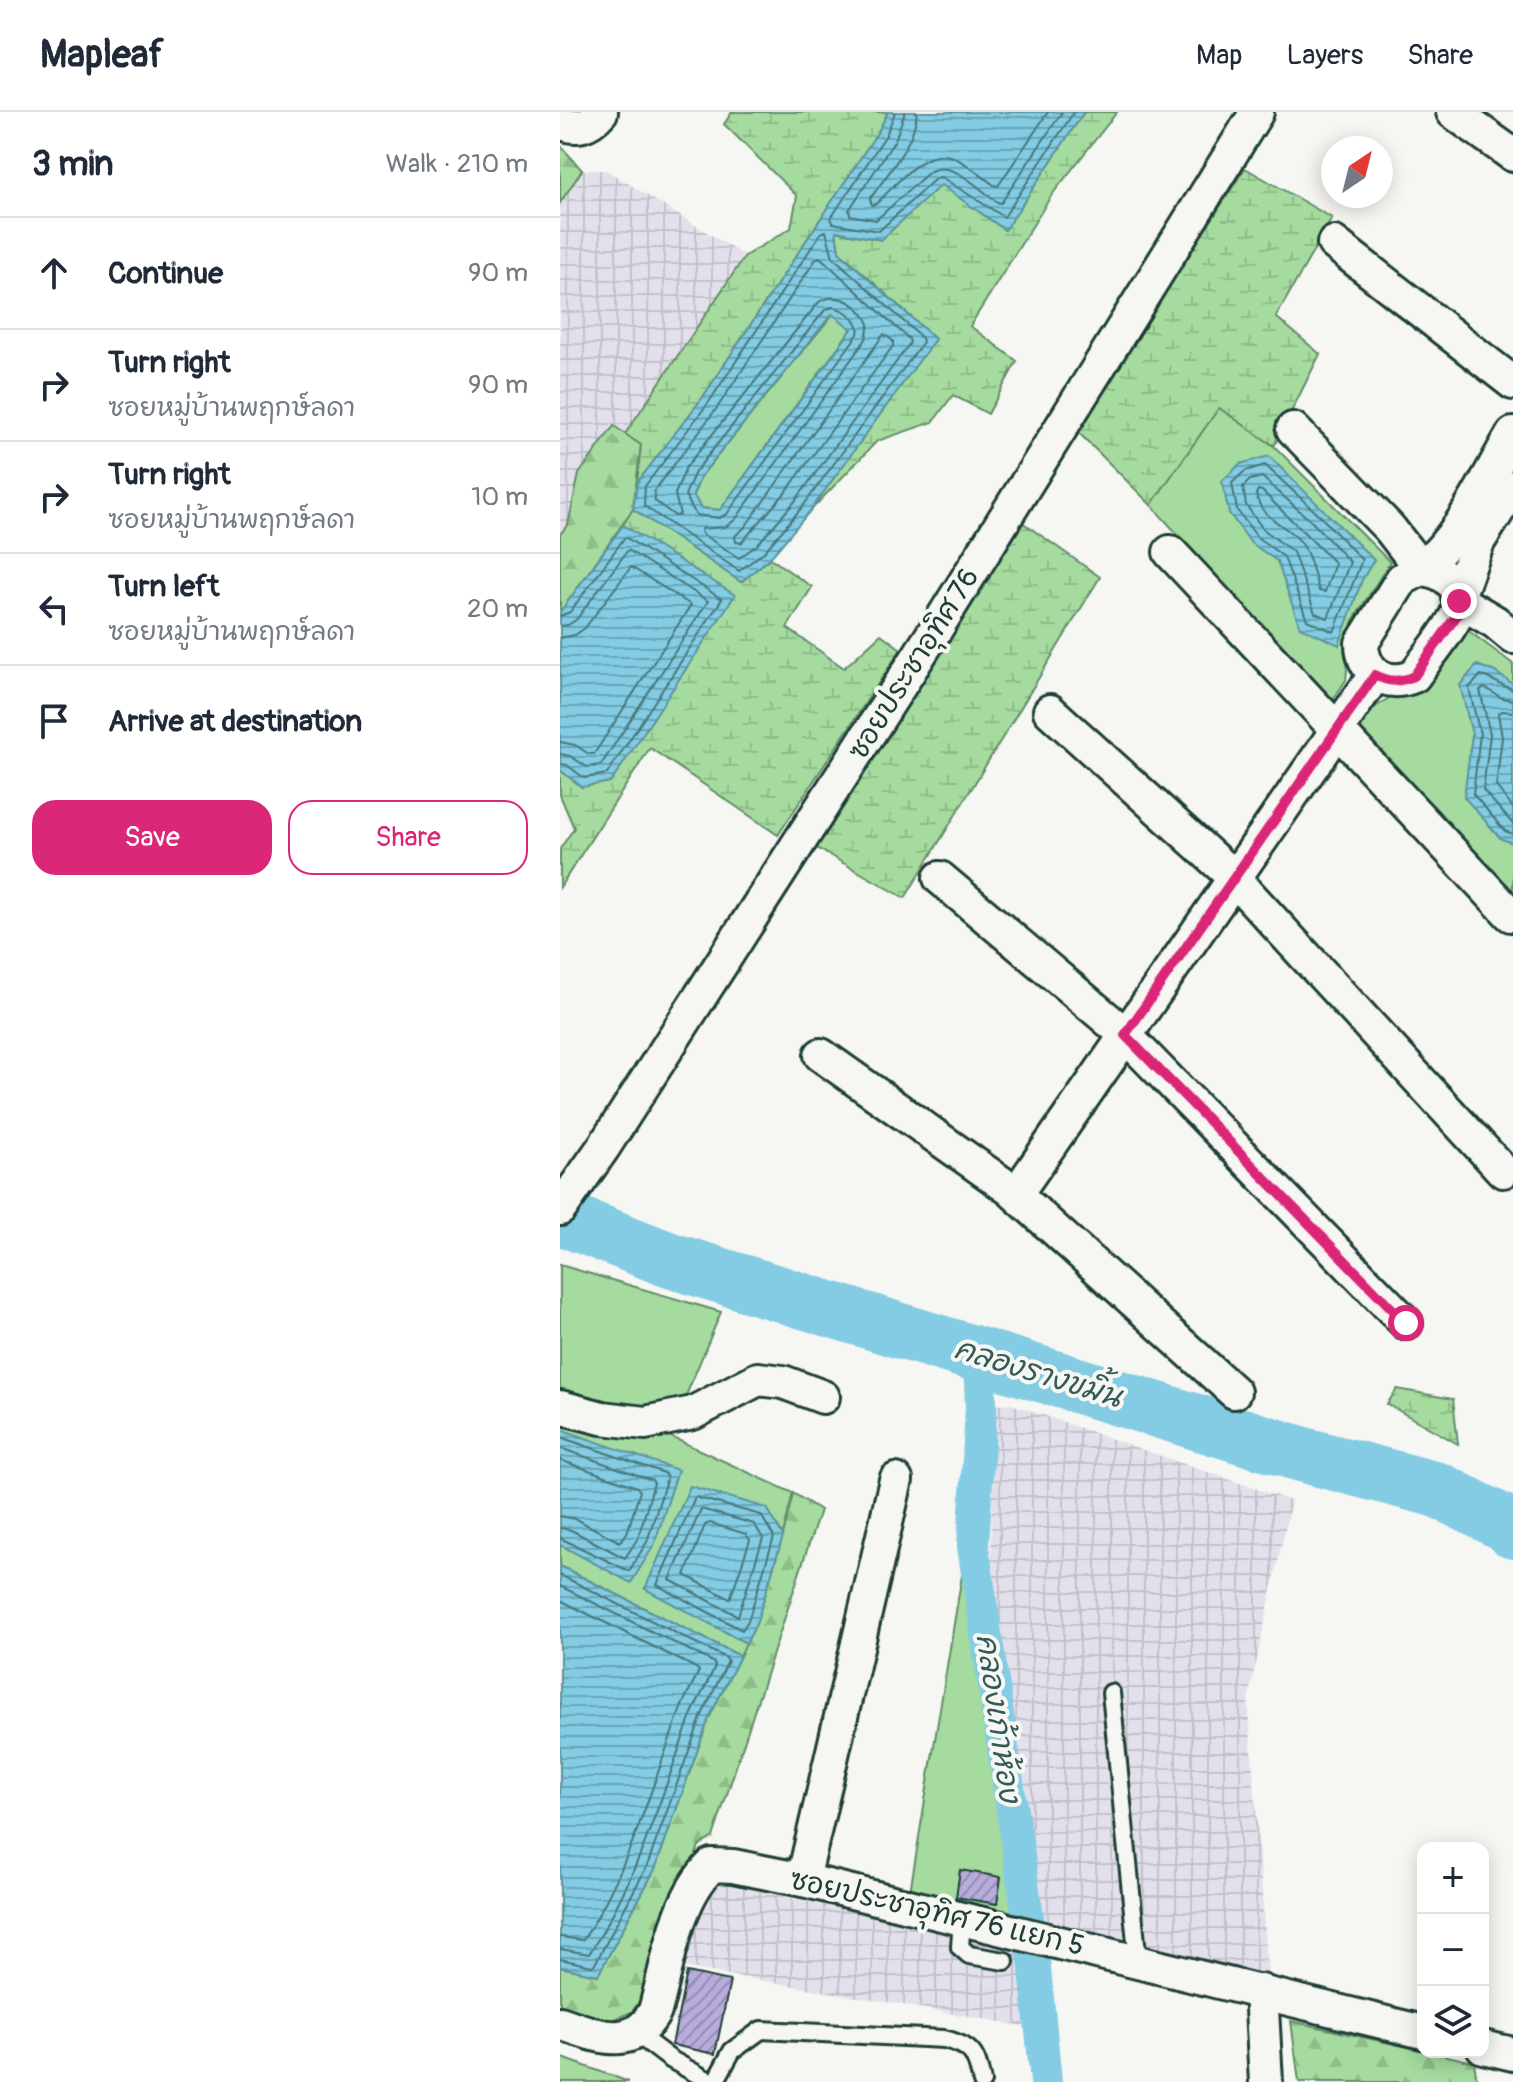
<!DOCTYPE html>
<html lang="en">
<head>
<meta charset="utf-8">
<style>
	:root { --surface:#fff; --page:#f6f6f7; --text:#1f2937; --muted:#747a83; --line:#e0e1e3; --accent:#db2777 }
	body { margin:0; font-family:Pangolin,"Playpen Sans Thai",sans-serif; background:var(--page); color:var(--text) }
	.controls { position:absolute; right:24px; bottom:24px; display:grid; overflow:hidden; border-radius:16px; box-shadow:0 4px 20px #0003 }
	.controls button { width:72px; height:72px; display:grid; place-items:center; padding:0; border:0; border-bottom:2px solid var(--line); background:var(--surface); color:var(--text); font:40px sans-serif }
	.compass { position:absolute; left:761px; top:24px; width:72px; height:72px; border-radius:50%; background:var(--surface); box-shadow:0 4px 20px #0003; rotate:35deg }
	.stop { position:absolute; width:24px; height:24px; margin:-18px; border:6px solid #db2777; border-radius:50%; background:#fff }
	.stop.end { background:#db2777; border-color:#fff; box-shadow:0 2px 8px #0008 }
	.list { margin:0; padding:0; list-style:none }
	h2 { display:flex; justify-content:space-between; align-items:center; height:104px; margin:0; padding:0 32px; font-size:34px }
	h2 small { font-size:26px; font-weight:400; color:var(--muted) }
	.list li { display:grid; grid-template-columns:52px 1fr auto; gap:24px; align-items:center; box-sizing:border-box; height:112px; padding:0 32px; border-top:2px solid var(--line) }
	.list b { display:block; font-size:30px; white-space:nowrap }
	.list p { margin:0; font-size:26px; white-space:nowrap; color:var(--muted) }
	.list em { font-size:26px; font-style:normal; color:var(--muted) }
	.actions { display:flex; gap:16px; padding:24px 32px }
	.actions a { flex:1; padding:18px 0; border:2px solid var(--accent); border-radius:24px; text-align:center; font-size:28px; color:var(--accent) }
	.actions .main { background:var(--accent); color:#fff }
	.icon { flex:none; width:44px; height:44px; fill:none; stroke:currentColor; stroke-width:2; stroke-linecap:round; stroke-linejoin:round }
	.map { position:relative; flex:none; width:953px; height:1970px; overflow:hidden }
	header { display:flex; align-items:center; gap:48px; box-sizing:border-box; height:112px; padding:0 40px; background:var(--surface); border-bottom:2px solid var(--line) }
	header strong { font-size:38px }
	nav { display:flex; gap:44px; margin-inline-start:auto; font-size:28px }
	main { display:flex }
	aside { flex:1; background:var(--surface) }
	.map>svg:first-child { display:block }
	.industrial { fill:url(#industrial-grid) }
	.green { fill:#a5db9e; stroke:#628c69; stroke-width:2 }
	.forest { fill:url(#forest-firs); stroke:#628c69; stroke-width:2 }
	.wetland { fill:url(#wetland-marsh); stroke:#628c69; stroke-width:2 }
	.water { fill:url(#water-rules); stroke:#5b939d; stroke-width:2; fill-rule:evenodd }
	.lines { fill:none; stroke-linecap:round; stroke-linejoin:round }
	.shore { stroke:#47767a; stroke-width:2 }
	.canal { stroke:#83cce3; stroke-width:32 }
	.river { stroke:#83cce3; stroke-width:56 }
	.building { fill:url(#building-hatch); stroke:#1f3d34; stroke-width:2 }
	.service-casing { stroke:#1f3d34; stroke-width:22 }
	.minor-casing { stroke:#1f3d34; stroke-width:38 }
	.service { stroke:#f6f6f2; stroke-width:16 }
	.minor { stroke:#f6f6f2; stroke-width:32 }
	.route { stroke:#db2777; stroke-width:10 }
	.labels { text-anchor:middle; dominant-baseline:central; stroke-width:8; stroke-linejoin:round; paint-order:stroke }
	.street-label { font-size:28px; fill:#1f3d34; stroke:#f6f6f2 }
	.water-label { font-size:30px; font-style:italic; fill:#335a57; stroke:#f6f6f2 }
</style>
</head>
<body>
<header>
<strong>Mapleaf</strong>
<nav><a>Map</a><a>Layers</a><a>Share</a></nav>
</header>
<main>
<aside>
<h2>3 min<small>Walk · 210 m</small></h2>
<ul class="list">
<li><svg class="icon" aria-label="ahead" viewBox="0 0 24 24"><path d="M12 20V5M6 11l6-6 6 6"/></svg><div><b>Continue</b></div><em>90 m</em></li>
<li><svg class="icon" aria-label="right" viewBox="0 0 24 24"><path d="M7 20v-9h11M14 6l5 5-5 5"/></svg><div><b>Turn right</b><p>ซอยหมู่บ้านพฤกษ์ลดา</p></div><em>90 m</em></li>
<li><svg class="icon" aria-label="right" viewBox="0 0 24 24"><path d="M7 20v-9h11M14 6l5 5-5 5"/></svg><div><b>Turn right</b><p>ซอยหมู่บ้านพฤกษ์ลดา</p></div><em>10 m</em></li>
<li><svg class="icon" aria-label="left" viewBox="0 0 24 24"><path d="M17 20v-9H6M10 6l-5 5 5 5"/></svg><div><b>Turn left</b><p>ซอยหมู่บ้านพฤกษ์ลดา</p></div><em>20 m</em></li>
<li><svg class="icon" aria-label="arrive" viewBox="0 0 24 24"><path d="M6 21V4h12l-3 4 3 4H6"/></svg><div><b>Arrive at destination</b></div></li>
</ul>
<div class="actions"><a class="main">Save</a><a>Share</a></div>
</aside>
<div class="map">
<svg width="953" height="1970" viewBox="0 0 953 1970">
	<defs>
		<pattern id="industrial-grid" width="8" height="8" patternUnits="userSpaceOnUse" patternTransform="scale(2)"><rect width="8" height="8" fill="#e3e0eb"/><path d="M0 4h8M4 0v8" fill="none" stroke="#c2c1ca"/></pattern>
		<pattern id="forest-firs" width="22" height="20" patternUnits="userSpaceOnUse" patternTransform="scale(2)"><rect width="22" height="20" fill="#a5db9e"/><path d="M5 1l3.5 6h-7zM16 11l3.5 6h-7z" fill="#8ebd89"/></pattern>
		<pattern id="wetland-marsh" width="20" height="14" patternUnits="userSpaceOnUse" patternTransform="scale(2)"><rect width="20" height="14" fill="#a5db9e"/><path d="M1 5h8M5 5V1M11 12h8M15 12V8" fill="none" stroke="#8ebd89"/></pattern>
		<pattern id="water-rules" width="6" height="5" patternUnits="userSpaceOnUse" patternTransform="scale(2)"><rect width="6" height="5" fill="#83cce3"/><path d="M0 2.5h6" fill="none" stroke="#6ba7b9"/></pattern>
		<pattern id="building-hatch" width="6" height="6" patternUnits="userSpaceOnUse" patternTransform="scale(2)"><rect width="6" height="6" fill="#b7acdc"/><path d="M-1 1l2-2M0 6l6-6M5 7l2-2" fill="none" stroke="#948db3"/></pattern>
	</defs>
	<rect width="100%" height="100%" fill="#f6f6f2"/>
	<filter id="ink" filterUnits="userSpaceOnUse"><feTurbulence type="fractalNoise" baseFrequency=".0125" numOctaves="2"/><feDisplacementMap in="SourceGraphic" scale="16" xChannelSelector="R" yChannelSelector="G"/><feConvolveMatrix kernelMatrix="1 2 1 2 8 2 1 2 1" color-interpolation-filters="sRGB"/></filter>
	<g filter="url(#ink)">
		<g class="industrial">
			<path d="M22,58H46L185,144L65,322L54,315L17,368L8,413L0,422V91Z"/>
			<path d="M451,1292L731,1389L688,1588L708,1865L479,1808L431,1476L432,1293Z"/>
			<path d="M147,1769L463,1833L464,1914L123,1855Z"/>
		</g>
		<g class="green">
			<path d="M273,202L292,216L160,398L141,396L133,383L141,364Z"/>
			<path d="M659,295L714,334L830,450L792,510L786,568L771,591L591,393Z"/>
			<path d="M902,514L953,552V781L799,620L811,598L839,579Z"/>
			<path d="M0,1153L161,1200L109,1324L233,1381L223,1424L206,1396L85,1476L186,1531L180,1544L0,1454Z"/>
			<path d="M402,1463L409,1475L465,1802L350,1780Z"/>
			<path d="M0,1945L69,1970H0Z"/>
		</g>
		<g class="forest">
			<path d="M0,33L22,58L0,91Z"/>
			<path d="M54,314L81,333L73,397L0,501V422L8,413L19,362Z"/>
			<path d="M233,1381L260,1398L153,1725L139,1734L85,1881L72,1900L39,1913L0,1900V1855L38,1863L95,1757L149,1606L196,1512L223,1424Z"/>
			<path d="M731,1909L914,1950L917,1970H739Z"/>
		</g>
		<g class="wetland">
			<path d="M172,0H328L319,18L143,285L77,371L81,333L65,322L185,144L231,116L237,84L164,12Z"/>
			<path d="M524,0H557L491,84L410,214L457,249L428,302L393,283L373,310L317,329L250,399L375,227L279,139L276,119L321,128L381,72L445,118Z"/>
			<path d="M685,56L772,106L716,205L760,242L714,334L659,296L591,393L516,318Z"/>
			<path d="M73,397L181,470L210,446L252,475L227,516L284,556L321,522L341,537L218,723L90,636L0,775V737L14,716L0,683V658L22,675L174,484L63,413Z"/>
			<path d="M459,408L540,465L345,786L255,735Z"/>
			<path d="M837,1277L893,1287L898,1332L827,1292Z"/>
		</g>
		<g class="water">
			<path d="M328,0H524L445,118L381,73L321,128L276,119L279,140L375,227L250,399L210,446L181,470L73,397L77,371L143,285L319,18ZM272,202L292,217L160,398L141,396L133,383L141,364Z"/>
			<path d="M709,344L814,448L802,468L779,533L740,515L717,449L691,431L669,401L662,369L680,352Z"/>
			<path d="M63,413L175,483L51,670L22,675L0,658V500Z"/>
			<path d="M917,553L935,560L953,572V731L941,727L904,685L912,622L900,573Z"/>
			<path d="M0,1317L118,1358L94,1433L71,1471L0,1433Z"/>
			<path d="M130,1374L207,1396L223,1424L196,1512L186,1531L85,1477Z"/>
			<path d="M0,1454L180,1544L149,1606L95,1757L38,1863L0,1855Z"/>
		</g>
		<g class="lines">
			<g class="shore">
				<path d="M335,0L326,23L271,106L273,111L319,119L375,67L381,65L444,105L514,0"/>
				<path d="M345,0L335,28L289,98L290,103L316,108L369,60C391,46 419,77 437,90L441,91L502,0"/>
				<path d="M357,0C355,31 327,62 310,87L312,93L316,92C335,74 364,34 393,45C407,51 421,64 434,73L438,74L488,0"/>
				<path d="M266,119L273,145L362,226L363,230L243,394L204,440L179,459L84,394L85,374L149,290L261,121Z"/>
				<path d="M260,145L349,227L350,231L236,388L197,433L179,446L142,422L141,417L165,415L175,408L306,227L309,212C302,194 278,178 259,190L126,355L115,382L120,403L115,404L95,389L94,379L157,296L256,147Z"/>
				<path d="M272,195C284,197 302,208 298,222L167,402L159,406L136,403L125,383L135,360L265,198Z"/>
				<path d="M324,222L333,229V234L226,380L181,431L176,430L175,424L185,415Z"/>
				<path d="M705,353L759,403L802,448L774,520L747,508L724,445L697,425L677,398L672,371L685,359Z"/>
				<path d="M702,365L752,410L790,450L768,506L755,501L733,440L703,417L686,393L683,375L690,368Z"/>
				<path d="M698,378L702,379L775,451L765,480L759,479C754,463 750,442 740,429C725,412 700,406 696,382Z"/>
				<path d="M0,504L10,500L65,425L162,487L47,662L24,666L7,653L0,652"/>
				<path d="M0,514L8,513L16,508L68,438L148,489L41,653L27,655L10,644L0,642"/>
				<path d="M0,526L15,523L25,516L71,455L131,493L34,642H29L15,633L0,630"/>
				<path d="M953,578L921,563L909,576L920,622L913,682L945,719L953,722"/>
				<path d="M953,588L942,586L925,576L920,578L930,622L923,678L953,712"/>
				<path d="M953,600L942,599L938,602L942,625L936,674L953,696"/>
				<path d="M0,1325L104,1361L107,1365L87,1430L69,1459L0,1426"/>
				<path d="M0,1336L92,1368L94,1371L78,1426L65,1446L11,1418L0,1416"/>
				<path d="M0,1348L77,1375L80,1379L67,1421L60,1430L16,1407L0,1404"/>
				<path d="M135,1385L201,1403L214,1425L188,1509L182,1518L97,1473Z"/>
				<path d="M141,1397L194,1412L203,1426L178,1504L110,1468Z"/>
				<path d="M150,1411L186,1422L190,1428L170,1487L125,1463L145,1413Z"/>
				<path d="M0,1463L166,1546L168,1549L142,1603L87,1754L35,1852L32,1854L0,1847"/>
				<path d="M0,1474L153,1550L155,1554C148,1571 138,1587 131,1604C101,1685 77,1769 29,1842L0,1837"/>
				<path d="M0,1488L136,1556L139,1559C133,1572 125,1585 120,1599C91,1676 69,1758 23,1828L0,1825"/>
			</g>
			<path class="canal" d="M419,1241L421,1296L413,1434L474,1846L486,1970"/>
			<path class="river" d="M0,1105L110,1148L744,1343L878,1378L946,1412L953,1419"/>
		</g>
		<g class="building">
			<path d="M400,1758L441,1765L437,1792L396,1785Z"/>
			<path d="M127,1860L170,1869L155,1942L112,1933Z"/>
		</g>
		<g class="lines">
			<defs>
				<g id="service">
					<path d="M551,1581L578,1850"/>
					<path d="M402,1806L400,1835L409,1843L445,1849"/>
					<path d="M77,1922L110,1947L151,1970"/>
					<path d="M155,1970L172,1939L201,1918L384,1927C413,1934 416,1942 422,1970"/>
				</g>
				<g id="minor">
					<path d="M893,0L953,43"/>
					<path d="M0,10C16,18 29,14 41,0"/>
					<path d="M774,131L953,271"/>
					<path d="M733,317L830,417L861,457C902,423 926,367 953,322"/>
					<path d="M610,440L951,803"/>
					<path d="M861,457C883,458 909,477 897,502C887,523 868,544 854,564C827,576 802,561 802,531L842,467Z"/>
					<path d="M898,485L918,430L953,375"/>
					<path d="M899,489L935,510L953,525"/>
					<path d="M490,599L668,760L943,1059"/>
					<path d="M380,766L559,917L846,1211"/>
					<path d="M261,943L450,1077L674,1280"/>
					<path d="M456,1082L815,563"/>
					<path d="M0,1097L43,1036L376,517L697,0"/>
					<path d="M0,1295L42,1306L85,1311L133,1301L198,1267L223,1270L263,1285"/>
					<path d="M243,1768L336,1368"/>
					<path d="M701,1879L706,1970"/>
					<path d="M0,1911C36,1923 72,1941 95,1899C108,1852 116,1787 152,1753L173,1754L243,1768L863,1920"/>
					<path d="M923,1935L953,1942"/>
				</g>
			</defs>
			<use href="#service" class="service-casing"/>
			<use href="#minor" class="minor-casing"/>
			<use href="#service" class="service"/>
			<use href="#minor" class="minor"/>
		</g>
	</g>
	<g class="lines" filter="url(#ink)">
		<path class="route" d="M846,1211L565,923L815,563C829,571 840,570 854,564L899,500V489"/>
	</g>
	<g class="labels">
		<g class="street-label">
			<text transform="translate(354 552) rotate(-58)">ซอยประชาอุทิศ 76</text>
			<text transform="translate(377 1801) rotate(13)">ซอยประชาอุทิศ 76 แยก 5</text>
		</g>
		<g class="water-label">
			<text transform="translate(478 1261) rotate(17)">คลองรางขมิ้น</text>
			<text transform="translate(438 1606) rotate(82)">คลองเก้าห้อง</text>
		</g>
	</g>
</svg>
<div class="controls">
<button>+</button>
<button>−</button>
<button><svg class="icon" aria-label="layers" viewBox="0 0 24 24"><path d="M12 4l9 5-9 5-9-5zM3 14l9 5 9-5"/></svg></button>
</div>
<svg class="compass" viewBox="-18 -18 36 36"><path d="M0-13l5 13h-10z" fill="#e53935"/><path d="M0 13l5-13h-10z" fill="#747a83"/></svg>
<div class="stop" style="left:846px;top:1211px"></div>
<div class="stop end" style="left:899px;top:489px"></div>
</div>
</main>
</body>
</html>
